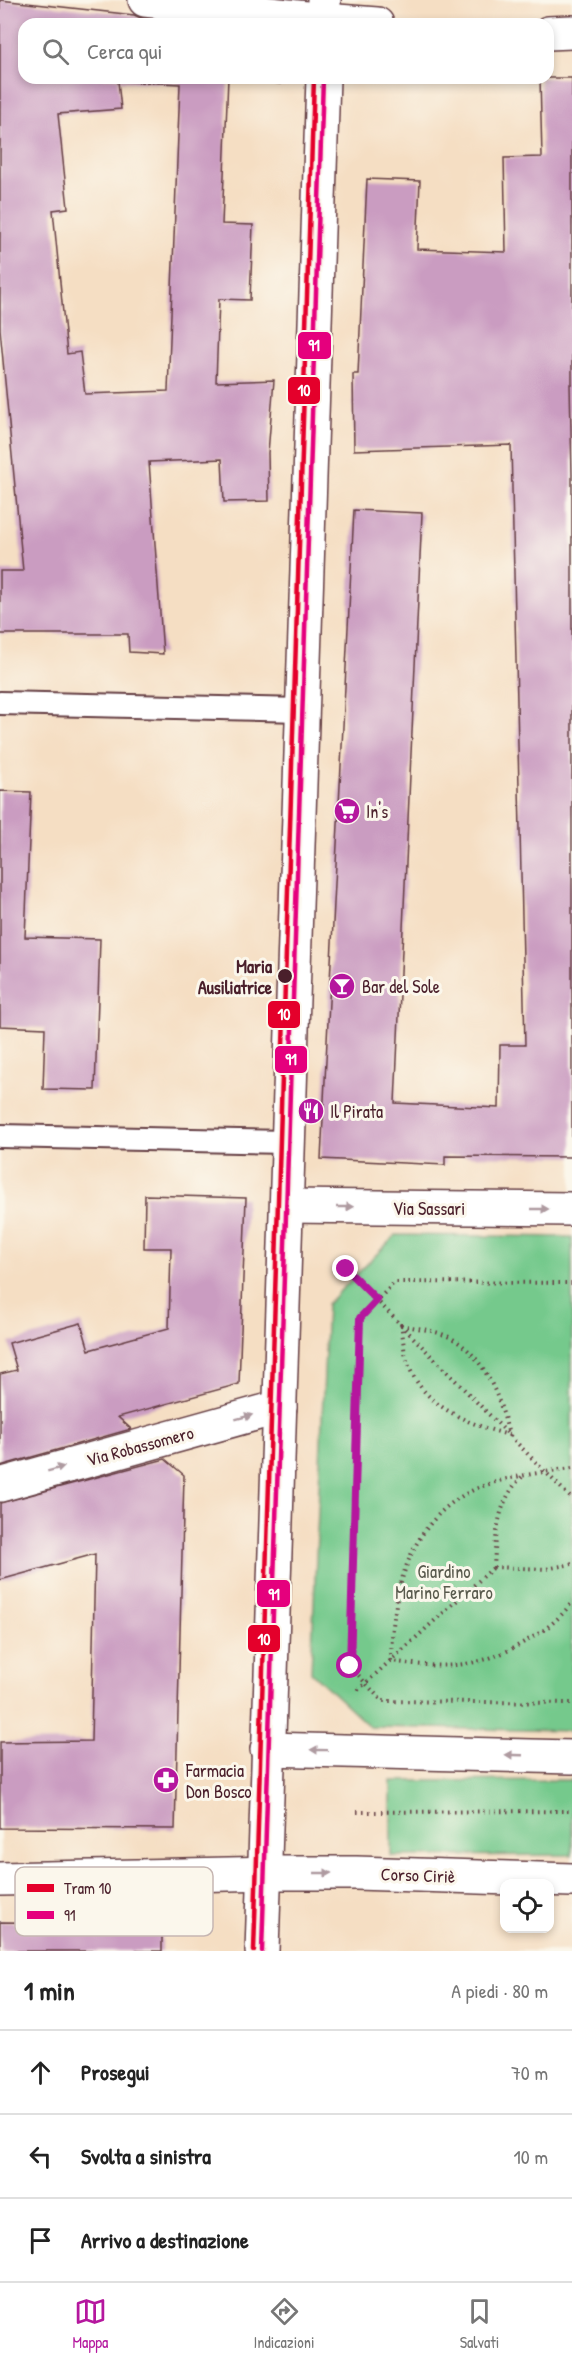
<!DOCTYPE html>
<html lang="it">
<head>
<meta charset="utf-8">
<style>
	:root { --surface:#fff; --page:#f2f2f2; --text:#222; --muted:#767676; --line:#e0e0e0; --accent:#b5179e }
	body { margin:0; font-family:"Patrick Hand",sans-serif; background:var(--page); color:var(--text) }
	.controls { position:absolute; right:18px; bottom:18px; display:grid; overflow:hidden; border-radius:12px; box-shadow:0 3px 9px #0003 }
	.controls button { width:54px; height:54px; display:grid; place-items:center; padding:0; border:0; border-bottom:2px solid var(--line); background:var(--surface); color:var(--text); font:30px sans-serif }
	.stop { position:absolute; width:18px; height:18px; margin:-14px; border:4px solid #b5179e; border-radius:50%; background:#fff }
	.stop.end { background:#b5179e; border-color:#fff; box-shadow:0 2px 6px #0008 }
	.list { margin:0; padding:0; list-style:none }
	h2 { display:flex; justify-content:space-between; align-items:center; height:78px; margin:0; padding:0 24px; font-size:26px }
	h2 small { font-size:20px; font-weight:400; color:var(--muted) }
	.list li { display:grid; grid-template-columns:39px 1fr auto; gap:18px; align-items:center; box-sizing:border-box; height:84px; padding:0 24px; border-top:2px solid var(--line) }
	.list b { display:block; font-size:22px; white-space:nowrap }
	.list em { font-size:20px; font-style:normal; color:var(--muted) }
	.icon { flex:none; width:33px; height:33px; fill:none; stroke:currentColor; stroke-width:2; stroke-linecap:round; stroke-linejoin:round }
	.map { position:relative; flex:none; width:572px; height:1951px; overflow:hidden }
	.search { position:absolute; background:var(--surface); box-shadow:0 3px 9px #0003; left:18px; right:18px; top:18px; height:66px; display:flex; align-items:center; gap:15px; box-sizing:border-box; padding:0 21px; border-radius:18px; color:var(--muted); font-size:22px }
	.sheet { height:330px; background:var(--surface) }
	nav { display:flex; justify-content:space-around; align-items:center; box-sizing:border-box; height:84px; border-top:2px solid var(--line); background:var(--surface); font-size:16px; color:var(--muted) }
	nav a { display:grid; justify-items:center; gap:3px }
	nav .on { color:var(--accent) }
	.map>svg:first-child { display:block }
	.green { fill:#75c98c; stroke:#60745c; stroke-width:1.5 }
	.building { fill:#ca9cc1; fill-rule:evenodd }
	.lines { fill:none; stroke-linecap:round; stroke-linejoin:round }
	.service-casing { stroke:#643c42; stroke-width:26 }
	.minor-casing { stroke:#643c42; stroke-width:36 }
	.tertiary-casing { stroke:#643c42; stroke-width:36 }
	.path { stroke:#643c42; stroke-width:4; stroke-dasharray:1.5 4.5; stroke-linecap:butt }
	.service { stroke:#fff; stroke-width:22 }
	.minor { stroke:#fff; stroke-width:33 }
	.tertiary { stroke:#fff; stroke-width:33 }
	.bus-1-casing { stroke:#fbf7ec; stroke-width:9 }
	.bus-1 { stroke:#e5007d; stroke-width:4.5 }
	.tram-1-casing { stroke:#fbf7ec; stroke-width:9 }
	.tram-1 { stroke:#e4002b; stroke-width:4.5 }
	.oneway { fill:#ae9aa0 }
	.route { stroke:#b5179e; stroke-width:8 }
	.stop-dot { fill:#4a1f2b; stroke:#fbf7ec; stroke-width:2 }
	.labels { text-anchor:middle; dominant-baseline:central; stroke-width:6; stroke-linejoin:round; paint-order:stroke }
	.poi-label { font-size:18px; fill:#4a1f2b; stroke:#fbf7ec; text-anchor:start }
	.stop-label { font-size:18px; font-weight:bold; fill:#4a1f2b; stroke:#fbf7ec; text-anchor:end }
	.street-label { font-size:18px; fill:#4a1f2b; stroke:#fbf7ec }
	.park-label { font-size:18px; fill:#595a4d; stroke:#fbf7ec }
	.key { fill:#fbf7ec; stroke:#c6b6b2; stroke-width:1.5 }
	.key-label { font-size:16px; fill:#4a1f2b }
	.line-badge { stroke:#fbf7ec; stroke-width:2 }
	.badge-label { font-size:16px; text-anchor:middle; font-weight:bold; fill:#fff }
</style>
</head>
<body>
<div class="map">
<svg width="572" height="1951" viewBox="0 0 572 1951">
	<rect width="100%" height="100%" fill="#fbf7ec"/>
	<filter id="ink" filterUnits="userSpaceOnUse"><feTurbulence type="fractalNoise" baseFrequency=".0167" numOctaves="2"/><feDisplacementMap in="SourceGraphic" scale="12" xChannelSelector="R" yChannelSelector="G"/><feConvolveMatrix kernelMatrix="1 2 1 2 8 2 1 2 1" color-interpolation-filters="sRGB"/></filter>
	<filter id="wash" filterUnits="userSpaceOnUse"><feTurbulence type="fractalNoise" baseFrequency=".008" numOctaves="4" result="noise"/><feDisplacementMap in="SourceGraphic" scale="24" xChannelSelector="R" yChannelSelector="G"/><feGaussianBlur stdDeviation="1.35" result="paint"/><feColorMatrix in="noise" values="0 0 0 0 0 0 0 0 0 0 0 0 0 0 0 0 0 1.4 0 .05"/><feComposite in="paint" operator="in"/></filter>
	<g filter="url(#wash)">
		<rect width="100%" height="100%" fill="#f5dec3"/>
		<g class="green">
			<path d="M396,1235L572,1237V1731L370,1727L311,1672L327,1304Z"/>
			<path d="M572,1780V1855L391,1856V1781Z"/>
		</g>
		<g id="blocks">
			<g class="building">
				<path d="M0,0L134,15L143,19L191,24H24V78H228L222,224L253,225L250,300L219,299L216,382L274,380L268,453L269,501L224,502L222,459L149,462L163,654L129,652L128,634H0V571H23L0,329ZM118,81L180,84L168,391L85,394L80,352L67,354L53,210L68,208L58,114L121,109Z"/>
				<path d="M237,78H280V84Z"/>
				<path d="M540,78H572V384H570L572,475V1157L445,1156V1165L321,1159L354,510L422,513L395,1103L499,1108L500,1045H525L511,445L354,450L353,374H358L367,179L420,181L417,249L506,252L504,158L542,157Z"/>
				<path d="M0,791L31,792L25,937L100,939L95,1090L43,1089L45,1028L0,1026Z"/>
				<path d="M145,1195L246,1198L239,1384L118,1417L131,1429L0,1466V1374L17,1370L9,1343L81,1323L89,1350L169,1328L171,1248H144Z"/>
				<path d="M165,1459L184,1475L175,1829L0,1828V1742L91,1741L95,1554L0,1580V1503Z"/>
				<path d="M0,1922L162,1924V1951H0Z"/>
			</g>
		</g>
	</g>
	<g filter="url(#ink)">
		<use href="#blocks" fill-opacity="0" stroke="#643c42" stroke-width="1.5"/>
		<g class="lines">
			<defs>
				<g id="service">
					<path d="M0,703L303,710"/>
					<path d="M0,1136L289,1142"/>
				</g>
				<g id="minor">
					<path d="M145,0L324,20L377,24"/>
					<path d="M548,33L572,32"/>
					<path d="M287,1206L572,1209"/>
					<path d="M0,1485L280,1407"/>
					<path d="M267,1749L572,1757"/>
					<path d="M0,1879L275,1873H356L572,1880"/>
				</g>
				<g id="tertiary">
					<path d="M324,24V0"/>
					<path d="M262,1951C279,1327 306,702 323,78"/>
				</g>
			</defs>
			<use href="#service" class="service-casing"/>
			<use href="#minor" class="minor-casing"/>
			<use href="#tertiary" class="tertiary-casing"/>
			<g class="path">
				<path d="M346,1269L572,1499"/>
				<path d="M572,1283L395,1282L360,1318L350,1666L382,1701L572,1703"/>
				<path d="M401,1325C416,1328 433,1330 447,1336C485,1353 500,1399 509,1435C465,1423 416,1404 405,1353C403,1344 403,1334 401,1325Z"/>
				<path d="M572,1468C538,1473 491,1478 462,1496C405,1531 392,1599 391,1661C444,1669 479,1669 526,1641C543,1632 561,1618 572,1602"/>
				<path d="M522,1477C497,1501 496,1534 494,1567L546,1569L572,1564"/>
				<path d="M358,1690L494,1567"/>
				<path d="M357,1812L572,1811"/>
			</g>
			<use href="#service" class="service"/>
			<use href="#minor" class="minor"/>
			<use href="#tertiary" class="tertiary"/>
			<defs>
				<path id="bus-1" d="M262,1951L323,78"/>
			</defs>
			<use href="#bus-1" class="bus-1-casing"/>
			<use href="#bus-1" class="bus-1"/>
			<defs>
				<path id="tram-1" d="M254,1951L314,78"/>
			</defs>
			<use href="#tram-1" class="tram-1-casing"/>
			<use href="#tram-1" class="tram-1"/>
		</g>
		<defs><path id="oneway-solid" d="M-6-.8H1V-3.2L6.5 0L1 3.2V.8H-6Z" transform="scale(1.5)"/></defs>
		<g class="oneway">
			<use href="#oneway-solid" transform="translate(345 1207)"/>
			<use href="#oneway-solid" transform="translate(540 1209)"/>
			<use href="#oneway-solid" transform="translate(244 1417) rotate(-15)"/>
			<use href="#oneway-solid" transform="translate(56 1469) rotate(-15)"/>
			<use href="#oneway-solid" transform="translate(319 1750) rotate(-179)"/>
			<use href="#oneway-solid" transform="translate(514 1755) rotate(-178)"/>
			<use href="#oneway-solid" transform="translate(323 1873)"/>
		</g>
	</g>
	<g class="lines" filter="url(#ink)">
		<path class="route" d="M346,1269L377,1300L360,1318L350,1666"/>
	</g>
	<defs>
		<symbol id="supermarket-disc" viewBox="-11 -11 22 22"><circle r="9.5" fill="#b5179e" stroke="#fbf7ec"/><path d="M-6-5.5h2.5l.6 2H6L4.5 2H-2.5L-4.4-4H-6ZM-1.5 3.2a1.3 1.3 0 1 0 .1 0ZM3 3.2a1.3 1.3 0 1 0 .1 0Z" fill="#fff"/></symbol>
		<symbol id="bar-disc" viewBox="-11 -11 22 22"><circle r="9.5" fill="#b5179e" stroke="#fbf7ec"/><path d="M-6-5H6L.8 .8V4.5H3.5V6h-7V4.5H-.8V.8Z" fill="#fff"/></symbol>
		<symbol id="restaurant-disc" viewBox="-11 -11 22 22"><circle r="9.5" fill="#b5179e" stroke="#fbf7ec"/><path d="M-5-6h1v4h1v-4h1v4h1v-4h1v5L-1.5 .5V6h-2V.5L-5-1ZM5-6V6H3V1.5H1.5Q1.5-4 5-6Z" fill="#fff"/></symbol>
		<symbol id="pharmacy-disc" viewBox="-11 -11 22 22"><circle r="9.5" fill="#b5179e" stroke="#fbf7ec"/><path d="M-2-6h4v4h4v4h-4v4h-4v-4h-4v-4h4Z" fill="#fff"/></symbol>
	</defs>
	<g fill-rule="evenodd">
		<use href="#supermarket-disc" x="332" y="796" width="30" height="30"/>
		<use href="#bar-disc" x="327" y="971" width="30" height="30"/>
		<use href="#restaurant-disc" x="296" y="1096" width="30" height="30"/>
		<use href="#pharmacy-disc" x="151" y="1765" width="30" height="30"/>
	</g>
	<circle class="stop-dot" cx="285" cy="976" r="8"/>
	<g class="labels">
		<g class="poi-label">
			<text x="366" y="811">In's</text>
			<text x="362" y="986">Bar del Sole</text>
			<text x="330" y="1111">Il Pirata</text>
			<text x="186" y="1770">Farmacia<tspan x="186" dy="21">Don Bosco</tspan></text>
		</g>
		<g class="stop-label">
			<text x="272" y="966">Maria<tspan x="272" dy="21">Ausiliatrice</tspan></text>
		</g>
		<g class="street-label">
			<text x="429" y="1208">Via Sassari</text>
			<text transform="translate(140 1446) rotate(-15)">Via Robassomero</text>
			<text transform="translate(418 1875) rotate(2)">Corso Ciriè</text>
		</g>
		<g class="park-label">
			<text x="444" y="1571">Giardino<tspan x="444" dy="21">Marino Ferraro</tspan></text>
		</g>
	</g>
	<rect x="15" y="1867" width="198" height="69" rx="9" class="key"/>
	<rect x="27" y="1884" width="27" height="8" fill="#e4002b"/>
	<rect x="27" y="1911" width="27" height="8" fill="#e5007d"/>
	<g class="key-label">
		<text x="64" y="1894">Tram 10</text>
		<text x="64" y="1921">91</text>
	</g>
	<g class="line-badge">
		<rect x="297" y="331" width="35" height="29" rx="6" fill="#e5007d"/>
		<rect x="287" y="376" width="34" height="29" rx="6" fill="#e4002b"/>
		<rect x="267" y="1000" width="34" height="29" rx="6" fill="#e4002b"/>
		<rect x="274" y="1045" width="34" height="29" rx="6" fill="#e5007d"/>
		<rect x="256" y="1579" width="35" height="29" rx="6" fill="#e5007d"/>
		<rect x="247" y="1624" width="34" height="29" rx="6" fill="#e4002b"/>
	</g>
	<g class="badge-label">
		<text x="314" y="351">91</text>
		<text x="304" y="396">10</text>
		<text x="284" y="1020">10</text>
		<text x="291" y="1065">91</text>
		<text x="274" y="1600">91</text>
		<text x="264" y="1645">10</text>
	</g>
</svg>
<div class="controls">
<button><svg class="icon" aria-label="locate" viewBox="0 0 24 24"><circle cx="12" cy="12" r="6"/><path d="M12 2v4M12 18v4M2 12h4M18 12h4"/></svg></button>
</div>
<div class="stop" style="left:350px;top:1666px"></div>
<div class="stop end" style="left:346px;top:1269px"></div>
<div class="search"><svg class="icon" aria-label="search" viewBox="0 0 24 24"><circle cx="10" cy="10" r="6"/><path d="M15 15l6 6"/></svg>Cerca qui</div>
</div>
<section class="sheet">
<h2>1 min<small>A piedi · 80 m</small></h2>
<ul class="list">
<li><svg class="icon" aria-label="ahead" viewBox="0 0 24 24"><path d="M12 20V5M6 11l6-6 6 6"/></svg><div><b>Prosegui</b></div><em>70 m</em></li>
<li><svg class="icon" aria-label="left" viewBox="0 0 24 24"><path d="M17 20v-9H6M10 6l-5 5 5 5"/></svg><div><b>Svolta a sinistra</b></div><em>10 m</em></li>
<li><svg class="icon" aria-label="arrive" viewBox="0 0 24 24"><path d="M6 21V4h12l-3 4 3 4H6"/></svg><div><b>Arrivo a destinazione</b></div></li>
</ul>
</section>
<nav>
<a class="on"><svg class="icon" aria-label="map" viewBox="0 0 24 24"><path d="M3 6l6-2 6 2 6-2v14l-6 2-6-2-6 2zM9 4v14M15 6v14"/></svg>Mappa</a>
<a><svg class="icon" aria-label="directions" viewBox="0 0 24 24"><path d="M12 3l9 9-9 9-9-9zM9 14v-3h6M13 9l2 2-2 2"/></svg>Indicazioni</a>
<a><svg class="icon" aria-label="saved" viewBox="0 0 24 24"><path d="M7 4h10v16l-5-4-5 4z"/></svg>Salvati</a>
</nav>
</body>
</html>
